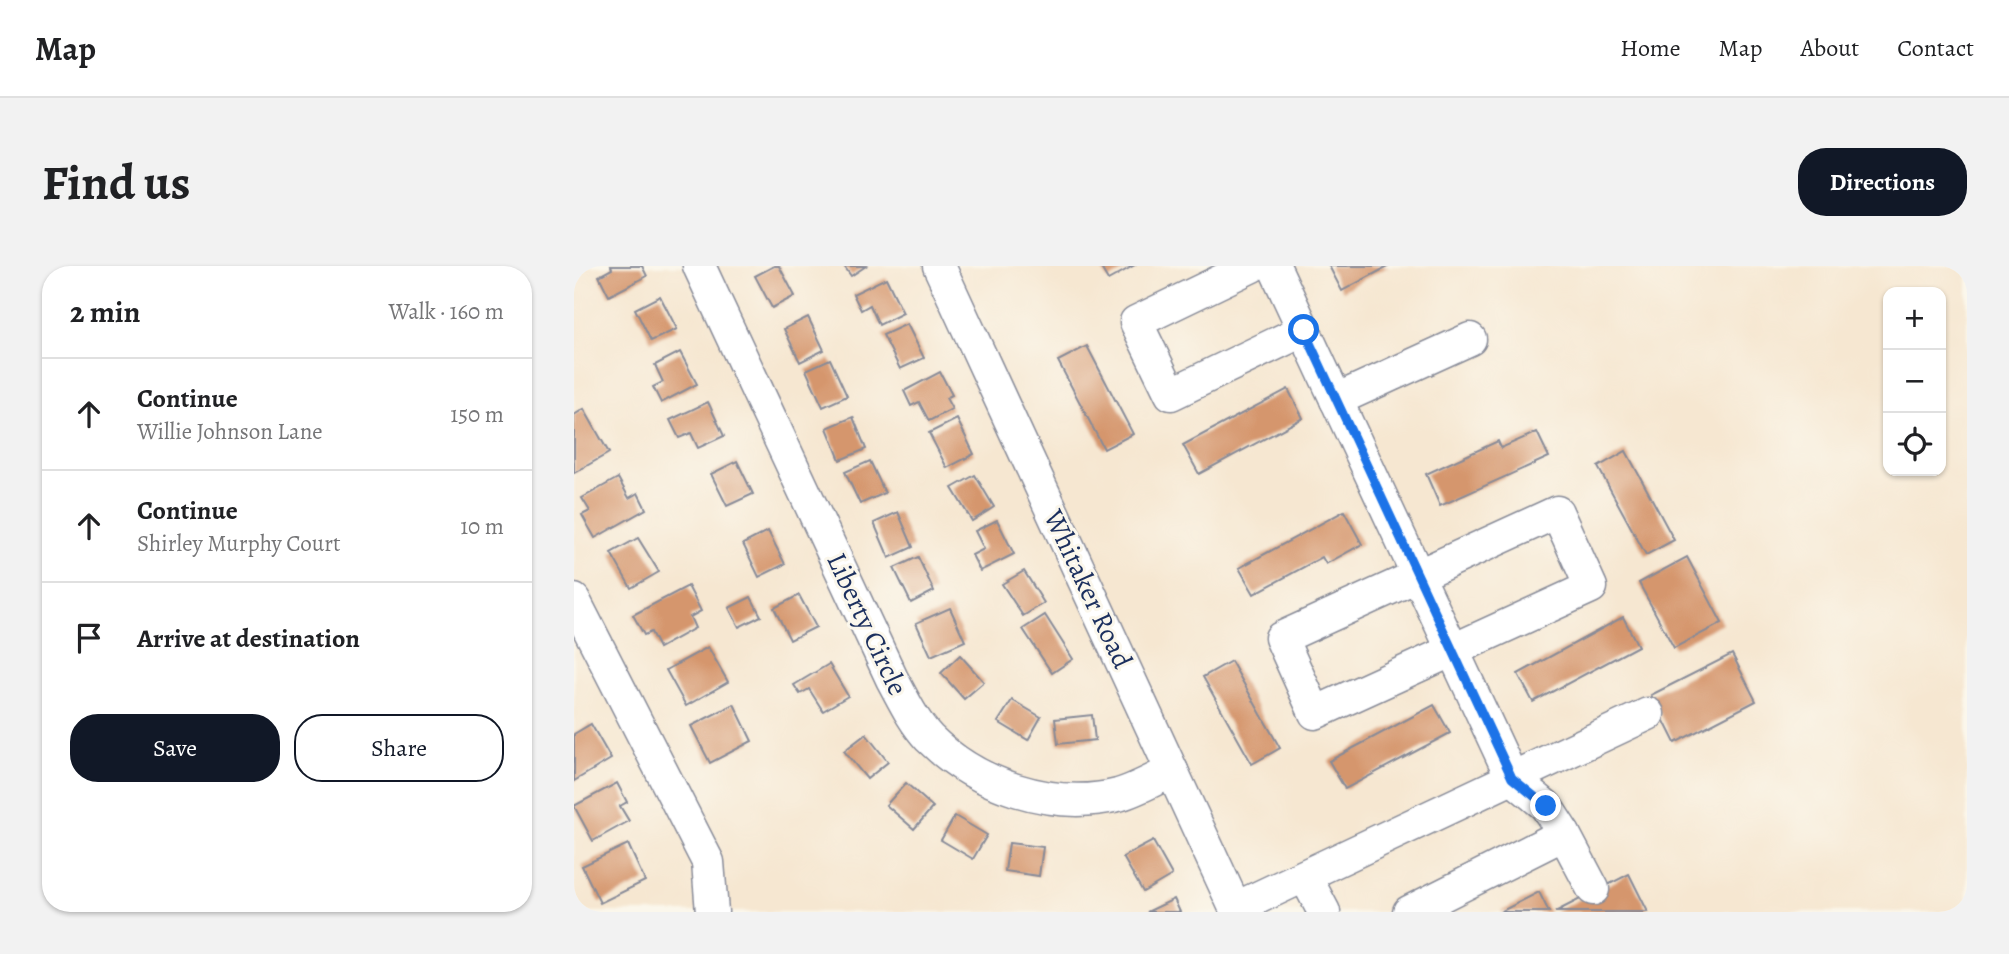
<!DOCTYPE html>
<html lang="en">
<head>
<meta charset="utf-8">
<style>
	:root { --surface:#fff; --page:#f2f2f2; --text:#202124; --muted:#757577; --line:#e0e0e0; --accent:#111827 }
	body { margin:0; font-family:Alegreya,serif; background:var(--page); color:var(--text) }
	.controls { position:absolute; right:21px; top:21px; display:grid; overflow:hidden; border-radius:14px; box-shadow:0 2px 5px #0004 }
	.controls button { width:63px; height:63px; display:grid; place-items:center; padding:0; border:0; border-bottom:2px solid var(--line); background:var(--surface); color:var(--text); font:35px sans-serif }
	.stop { position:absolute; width:21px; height:21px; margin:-16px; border:5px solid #1a73e8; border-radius:50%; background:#fff }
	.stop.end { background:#1a73e8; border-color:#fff; box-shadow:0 2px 7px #0008 }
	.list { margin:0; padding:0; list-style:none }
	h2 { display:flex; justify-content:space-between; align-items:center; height:91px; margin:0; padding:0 28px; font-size:30px }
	h2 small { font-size:23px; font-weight:400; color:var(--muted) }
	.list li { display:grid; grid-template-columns:46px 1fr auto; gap:21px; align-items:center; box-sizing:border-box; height:112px; padding:0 28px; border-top:2px solid var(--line) }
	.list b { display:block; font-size:26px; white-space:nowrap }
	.list p { margin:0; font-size:23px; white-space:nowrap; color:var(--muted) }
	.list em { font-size:23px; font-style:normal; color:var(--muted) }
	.actions { display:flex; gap:14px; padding:21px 28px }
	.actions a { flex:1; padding:16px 0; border:2px solid var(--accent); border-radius:28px; text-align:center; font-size:24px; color:var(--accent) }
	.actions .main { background:var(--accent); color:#fff }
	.icon { flex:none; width:38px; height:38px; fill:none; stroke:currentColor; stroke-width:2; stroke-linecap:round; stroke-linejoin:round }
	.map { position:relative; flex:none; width:1393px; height:646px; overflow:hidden; border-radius:28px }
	header { display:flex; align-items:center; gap:42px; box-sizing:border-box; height:98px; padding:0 35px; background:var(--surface); border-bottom:2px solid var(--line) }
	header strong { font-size:33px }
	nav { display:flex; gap:38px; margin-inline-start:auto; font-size:24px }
	.intro { display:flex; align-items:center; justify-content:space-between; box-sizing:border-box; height:168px; padding:0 42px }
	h1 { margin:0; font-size:49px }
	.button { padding:18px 32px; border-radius:28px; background:var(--accent); color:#fff; font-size:24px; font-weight:700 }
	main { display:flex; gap:42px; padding:0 42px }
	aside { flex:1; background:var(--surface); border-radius:28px; box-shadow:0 2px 5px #0004 }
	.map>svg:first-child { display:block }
	.building { fill:#d5966d }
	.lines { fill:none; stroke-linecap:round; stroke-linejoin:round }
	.minor-casing { stroke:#888b98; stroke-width:35 }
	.minor { stroke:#fff; stroke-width:32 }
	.route { stroke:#1a73e8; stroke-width:9 }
	.labels { text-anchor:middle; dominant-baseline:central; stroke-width:6; stroke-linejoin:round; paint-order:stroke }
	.street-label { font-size:28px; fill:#1b2f5e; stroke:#fbf7ec }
</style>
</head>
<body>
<header>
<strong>Map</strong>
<nav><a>Home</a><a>Map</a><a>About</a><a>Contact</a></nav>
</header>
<div class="intro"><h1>Find us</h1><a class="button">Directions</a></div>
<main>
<aside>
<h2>2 min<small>Walk · 160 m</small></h2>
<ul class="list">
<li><svg class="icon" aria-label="ahead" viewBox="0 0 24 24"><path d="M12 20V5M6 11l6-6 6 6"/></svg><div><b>Continue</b><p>Willie Johnson Lane</p></div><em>150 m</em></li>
<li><svg class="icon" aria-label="ahead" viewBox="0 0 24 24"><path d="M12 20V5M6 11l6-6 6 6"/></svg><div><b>Continue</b><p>Shirley Murphy Court</p></div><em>10 m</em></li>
<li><svg class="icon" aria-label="arrive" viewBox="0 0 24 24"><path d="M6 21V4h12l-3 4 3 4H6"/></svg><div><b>Arrive at destination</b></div></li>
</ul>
<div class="actions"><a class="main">Save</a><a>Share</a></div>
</aside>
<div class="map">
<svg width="1393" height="646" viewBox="0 0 1393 646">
	<rect width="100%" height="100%" fill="#fbf7ec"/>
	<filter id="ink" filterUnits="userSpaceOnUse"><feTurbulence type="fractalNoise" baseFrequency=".0143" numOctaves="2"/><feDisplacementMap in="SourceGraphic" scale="14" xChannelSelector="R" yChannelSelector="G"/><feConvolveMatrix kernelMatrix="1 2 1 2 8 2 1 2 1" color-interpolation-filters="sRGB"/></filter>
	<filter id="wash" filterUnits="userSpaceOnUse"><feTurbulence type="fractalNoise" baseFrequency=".00686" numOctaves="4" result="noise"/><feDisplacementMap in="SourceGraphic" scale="28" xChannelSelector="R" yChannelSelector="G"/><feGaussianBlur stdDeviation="1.57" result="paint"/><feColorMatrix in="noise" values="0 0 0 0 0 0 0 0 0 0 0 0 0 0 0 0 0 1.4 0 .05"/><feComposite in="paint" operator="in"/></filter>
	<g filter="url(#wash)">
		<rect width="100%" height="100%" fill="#f6e7d1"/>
		<g id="blocks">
			<g class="building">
				<path d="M37,0H68L73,10L35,30L25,10L38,3Z"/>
				<path d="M200,0H205L221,30L198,42L181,10Z"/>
				<path d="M270,0H292L277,10Z"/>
				<path d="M526,0H559L534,14Z"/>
				<path d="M755,0H815L768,25Z"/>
				<path d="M312,12L329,47L305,59L296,39L287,44L279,28Z"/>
				<path d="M86,30L103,63L77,75L61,43Z"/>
				<path d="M234,51L250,84L226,96L210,63Z"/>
				<path d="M333,58L350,92L326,103L309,69Z"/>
				<path d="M513,80L559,168L530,183L484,95Z"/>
				<path d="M106,86L123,118L87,137L79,121L89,116L81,99Z"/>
				<path d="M256,93L273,130L249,141L232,104Z"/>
				<path d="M366,106L378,129L372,132L378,143L355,155L345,136L337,140L330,125Z"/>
				<path d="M714,123L729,152L625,208L609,179Z"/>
				<path d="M134,136L150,170L124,182L117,167L105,172L96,154Z"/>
				<path d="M10,143L35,187L0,207V149Z"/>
				<path d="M279,151L292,183L266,194L253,162Z"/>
				<path d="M383,153L400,188L373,202L355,167Z"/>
				<path d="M963,166L975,191L866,240L852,208L924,175L927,182Z"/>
				<path d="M1052,185L1100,274L1072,289L1024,201Z"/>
				<path d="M163,195L179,228L153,240L137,208Z"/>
				<path d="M296,195L311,227L286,238L271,206Z"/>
				<path d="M401,209L420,241L398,255L378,222Z"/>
				<path d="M44,212L55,232L64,227L72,243L21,272L8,249L16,245L8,232Z"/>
				<path d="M770,245L788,278L752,298L748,291L680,328L665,302Z"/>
				<path d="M324,246L339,281L315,292L300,257Z"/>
				<path d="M423,254L440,288L406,305L398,289L410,283L401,265Z"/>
				<path d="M194,265L211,298L185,311L169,278Z"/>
				<path d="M64,272L85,306L57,322L37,287Z"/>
				<path d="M344,291L360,325L337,337L320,302Z"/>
				<path d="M1113,291L1148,357L1100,382L1065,317Z"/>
				<path d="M450,305L470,337L449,350L428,318Z"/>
				<path d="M114,320L127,345L116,351L121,362L85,382L77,366L70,369L59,349Z"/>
				<path d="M225,329L242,361L216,374L200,342Z"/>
				<path d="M177,331L187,350L165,361L155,342Z"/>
				<path d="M376,342L391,375L357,390L342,357Z"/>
				<path d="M471,349L499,393L478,407L449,363Z"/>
				<path d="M1049,351L1064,380L959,436L944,408Z"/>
				<path d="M134,381L154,416L112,440L92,404Z"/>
				<path d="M1158,388L1182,435L1101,477L1077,429Z"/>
				<path d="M386,389L410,416L390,433L367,407Z"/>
				<path d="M657,395L706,482L678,498L629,411Z"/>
				<path d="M255,398L274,430L249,445L235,423L226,428L220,419Z"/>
				<path d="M438,434L467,451L454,474L424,456Z"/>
				<path d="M160,438L178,475L136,497L117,460Z"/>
				<path d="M860,439L876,467L771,523L755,495Z"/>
				<path d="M518,449L521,474L484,478L481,453Z"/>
				<path d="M17,458L37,493L0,515V468Z"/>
				<path d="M292,468L314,496L293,513L270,485Z"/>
				<path d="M43,517L53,536L46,540L55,555L19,575L0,540Z"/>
				<path d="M332,517L359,541L340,563L312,539Z"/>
				<path d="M381,550L413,569L399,593L367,574Z"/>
				<path d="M579,575L598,609L569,626L549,591Z"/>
				<path d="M435,577L469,581L465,610L431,605Z"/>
				<path d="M54,578L71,615L26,637L8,600Z"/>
				<path d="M1055,608L1074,646H981Z"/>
				<path d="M965,626L975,646H926Z"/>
				<path d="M600,633L606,646H573Z"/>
			</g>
		</g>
	</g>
	<g filter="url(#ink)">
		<use href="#blocks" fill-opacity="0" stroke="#888b98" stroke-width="2"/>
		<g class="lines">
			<defs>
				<g id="minor">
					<path d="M125,0L318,413C329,433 339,455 355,472C402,519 478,545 544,529C562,524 581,513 598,505"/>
					<path d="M365,0L663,646"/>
					<path d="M678,0L562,56L597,128L730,64"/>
					<path d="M700,0L938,512L972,540L990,568L835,646"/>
					<path d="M762,134L896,73"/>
					<path d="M983,246L1017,321L741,447L707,372Z"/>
					<path d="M0,334L134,596L138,646"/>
					<path d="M990,568L1019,623"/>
					<path d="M731,610L750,646"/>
					<path d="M662,642L1074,448"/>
				</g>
			</defs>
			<use href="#minor" class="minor-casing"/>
			<use href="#minor" class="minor"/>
		</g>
	</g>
	<g class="lines" filter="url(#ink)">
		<path class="route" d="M730,64L938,512L972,540"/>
	</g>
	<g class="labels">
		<g class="street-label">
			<text transform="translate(514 323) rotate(65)">Whitaker Road</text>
			<text transform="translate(293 358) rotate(65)">Liberty Circle</text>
		</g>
	</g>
</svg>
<div class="controls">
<button>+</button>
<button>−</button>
<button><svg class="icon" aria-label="locate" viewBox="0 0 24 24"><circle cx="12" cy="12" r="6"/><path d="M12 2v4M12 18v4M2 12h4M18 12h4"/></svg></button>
</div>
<div class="stop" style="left:730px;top:64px"></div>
<div class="stop end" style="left:972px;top:540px"></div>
</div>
</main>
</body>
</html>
